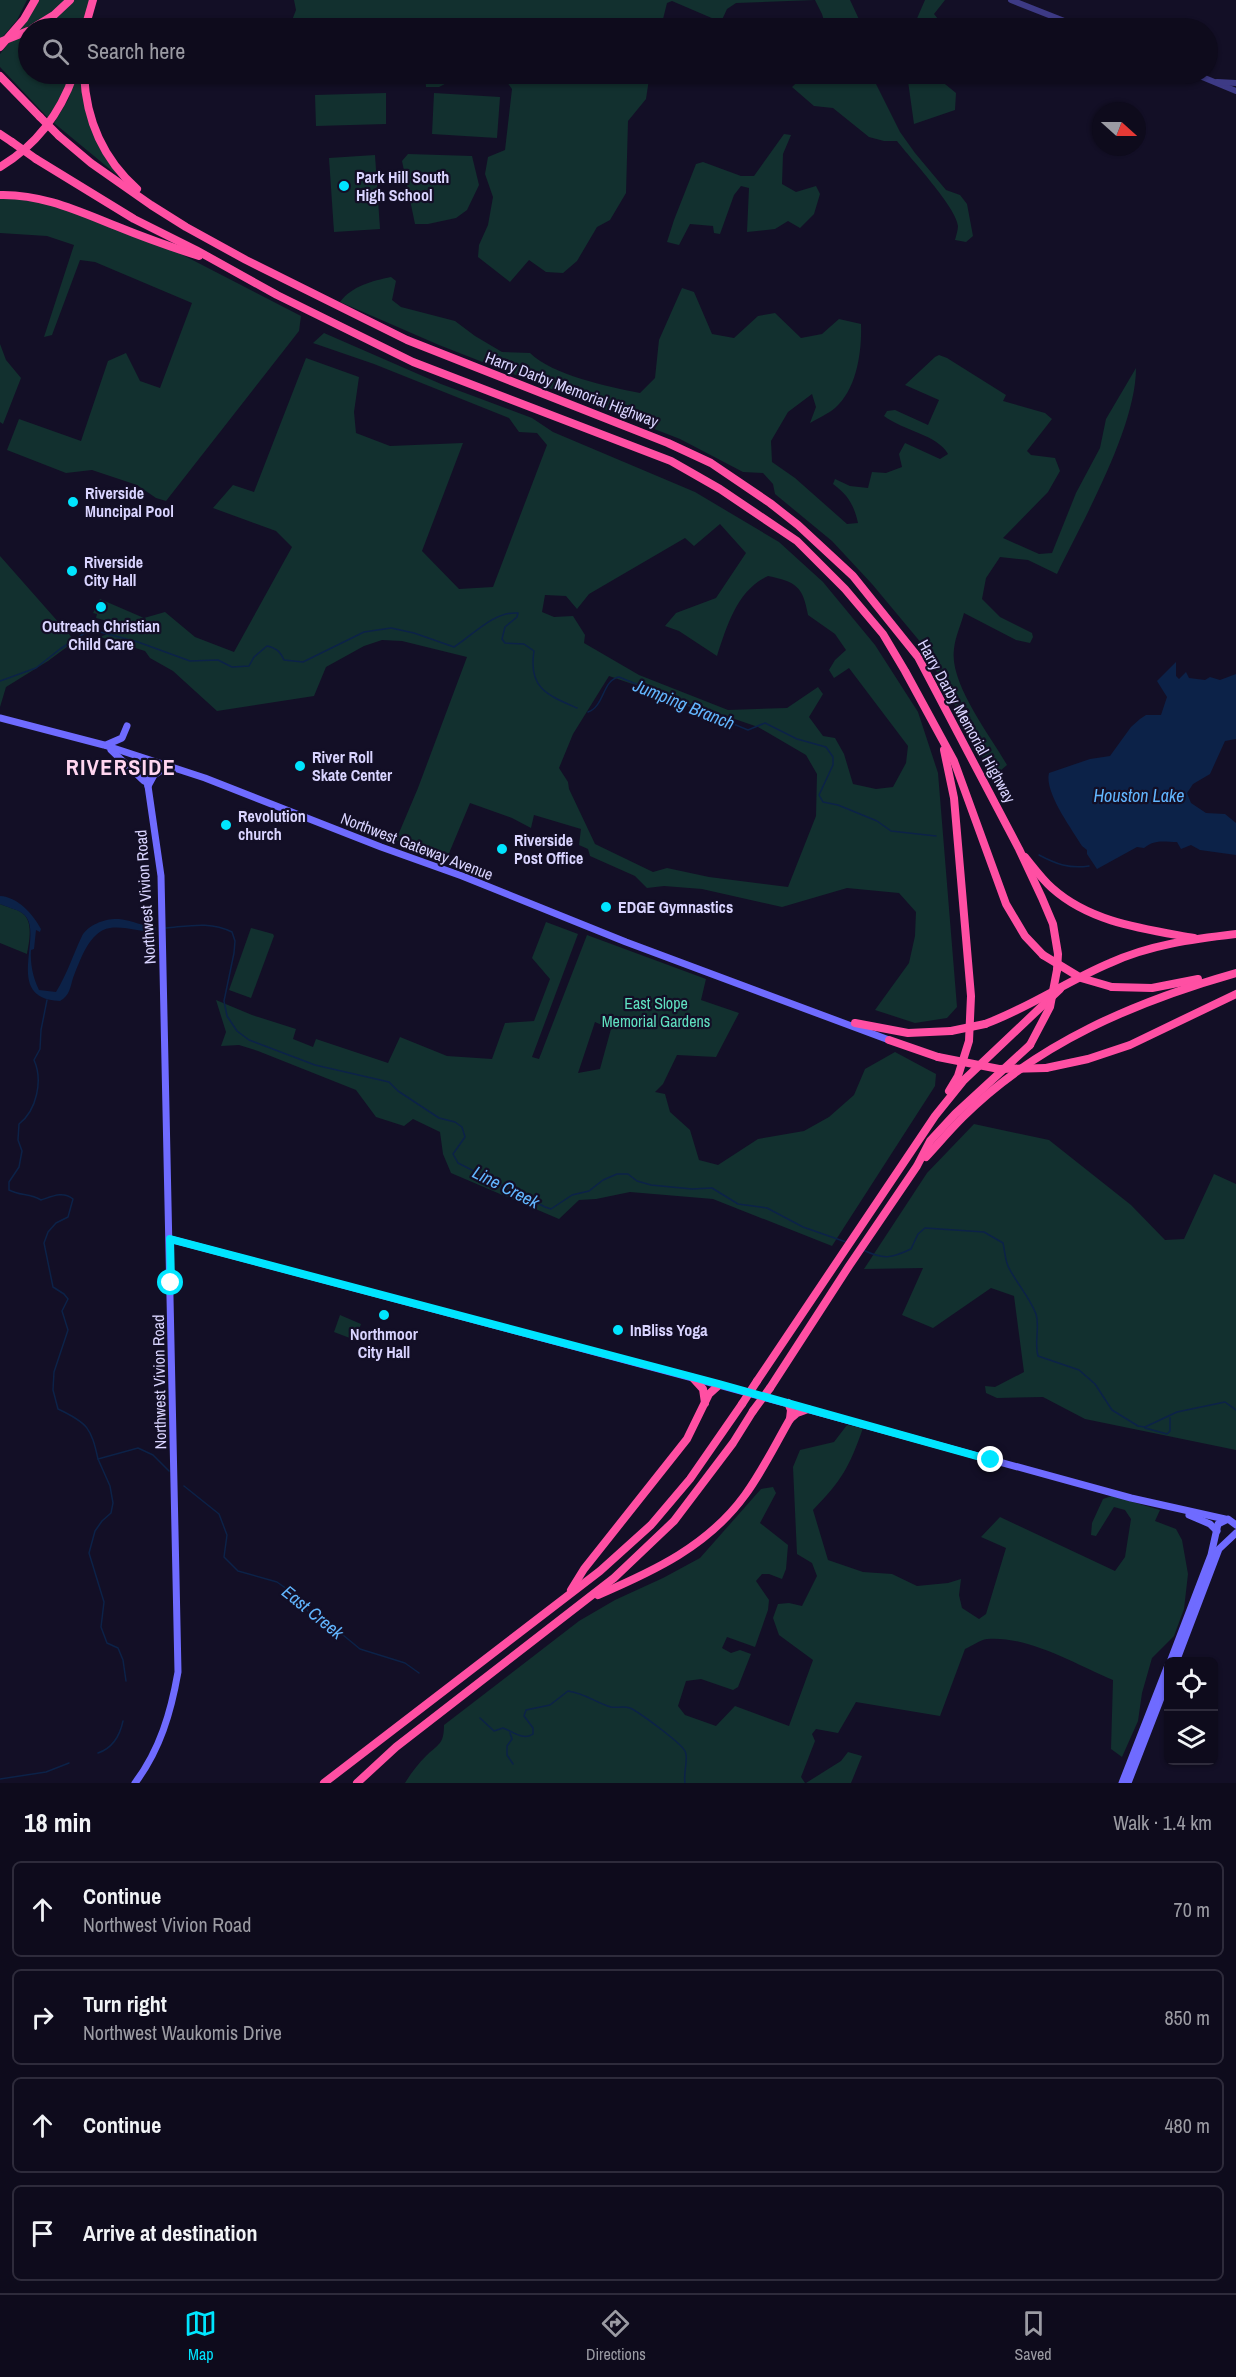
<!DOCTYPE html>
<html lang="en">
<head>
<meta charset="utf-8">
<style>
	:root { --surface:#0e0b1c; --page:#1c1929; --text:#f1f3f6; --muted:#9b9ba3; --line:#2e2b3b; --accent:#00e5ff }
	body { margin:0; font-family:"Archivo Narrow",sans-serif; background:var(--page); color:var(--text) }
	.controls { position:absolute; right:18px; bottom:18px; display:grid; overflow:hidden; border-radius:9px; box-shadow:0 2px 4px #0004 }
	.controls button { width:54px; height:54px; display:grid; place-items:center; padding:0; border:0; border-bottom:2px solid var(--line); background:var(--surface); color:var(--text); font:30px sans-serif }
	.compass { position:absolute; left:1092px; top:102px; width:54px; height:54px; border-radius:50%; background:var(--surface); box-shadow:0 2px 4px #0004; rotate:111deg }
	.stop { position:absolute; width:18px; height:18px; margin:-14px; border:4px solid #00e5ff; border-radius:50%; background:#fff }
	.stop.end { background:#00e5ff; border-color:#fff; box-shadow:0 2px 6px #0008 }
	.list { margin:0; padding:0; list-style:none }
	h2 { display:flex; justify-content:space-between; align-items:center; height:78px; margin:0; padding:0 24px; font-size:26px }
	h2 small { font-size:20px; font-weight:400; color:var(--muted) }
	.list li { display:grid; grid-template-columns:39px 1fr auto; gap:18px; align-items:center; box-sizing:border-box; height:96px; margin:0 12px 12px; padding:0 12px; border:2px solid var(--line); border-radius:9px }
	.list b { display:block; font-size:22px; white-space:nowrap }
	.list p { margin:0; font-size:20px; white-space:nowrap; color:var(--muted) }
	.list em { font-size:20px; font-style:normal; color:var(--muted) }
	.icon { flex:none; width:33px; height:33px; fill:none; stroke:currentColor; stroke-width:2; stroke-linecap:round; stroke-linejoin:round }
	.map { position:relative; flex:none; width:1236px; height:1783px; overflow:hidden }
	.search { position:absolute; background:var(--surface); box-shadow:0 2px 4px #0004; left:18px; right:18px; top:18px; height:66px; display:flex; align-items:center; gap:15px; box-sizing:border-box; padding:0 21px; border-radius:33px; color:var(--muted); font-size:22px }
	.sheet { height:510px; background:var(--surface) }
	nav { display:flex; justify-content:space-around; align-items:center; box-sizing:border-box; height:84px; border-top:2px solid var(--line); background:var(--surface); font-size:16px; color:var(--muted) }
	nav a { display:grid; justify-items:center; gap:3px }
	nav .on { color:var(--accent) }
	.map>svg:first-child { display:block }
	.green { fill:#12302f; fill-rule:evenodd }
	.water { fill:#0c2248 }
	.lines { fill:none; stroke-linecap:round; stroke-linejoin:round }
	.stream { stroke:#0c2248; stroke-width:1.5 }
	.tertiary { stroke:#3d3a85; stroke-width:6 }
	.secondary { stroke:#6f6bff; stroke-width:7 }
	.motorway { stroke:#ff4fa3; stroke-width:8 }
	.motorway-bridge { stroke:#ff4fa3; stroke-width:8 }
	.route { stroke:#00e5ff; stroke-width:8 }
	.poi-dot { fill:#00e5ff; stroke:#130f26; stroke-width:2 }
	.labels { text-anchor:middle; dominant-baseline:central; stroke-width:4.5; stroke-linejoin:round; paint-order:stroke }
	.poi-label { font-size:16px; font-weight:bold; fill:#d9d4ff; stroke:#130f26; text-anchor:start }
	.street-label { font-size:16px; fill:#d9d4ff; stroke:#130f26 }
	.park-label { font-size:16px; fill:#5fe0c0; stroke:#130f26 }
	.water-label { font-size:18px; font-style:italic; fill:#62b6ff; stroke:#130f26 }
	.district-label { font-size:22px; font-weight:bold; letter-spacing:1.5px; fill:#ffd6f0; stroke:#130f26 }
</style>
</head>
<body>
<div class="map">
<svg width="1236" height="1783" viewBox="0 0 1236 1783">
	<rect width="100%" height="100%" fill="#130f26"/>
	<g class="green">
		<path d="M0,0H27L17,20L0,40Z"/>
		<path d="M39,0H66C52,14 33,20 23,37L28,35V74H71L50,120L0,67V54L20,29Z"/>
		<path d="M74,0H90L83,28H39Z"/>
		<path d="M294,0H850L863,28H826L822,14L815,0L736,3L727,9L721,22L672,1L667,3L662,23L677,28H416L401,20L384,28H359L356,21L333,20L329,28H289L296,10Z"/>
		<path d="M925,0H945L934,14L945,28H900L906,23H915Z"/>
		<path d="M77,74H82L84,101L117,175L54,123L68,100Z"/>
		<path d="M425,74H464L439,87H426Z"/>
		<path d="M484,74H652L649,79L646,99L628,121L626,193L610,220L597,227L577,261L563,273L546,272L529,260L510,282L478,257L479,245L488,225L493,197L485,174L488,157L505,150L512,89L504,78Z"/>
		<path d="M806,74H871L900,132L915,153L946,190L960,195L967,204L973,236L966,242L955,240C956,236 958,230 958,226C957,208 910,158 897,141H884L869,137L833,108L814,106L792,87Z"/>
		<path d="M907,74H937L940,80L956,93L955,110L914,124Z"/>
		<path d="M386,93V124L316,126L315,95Z"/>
		<path d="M434,93L500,97L497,138L432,134Z"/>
		<path d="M784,134L791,135L783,154L782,184L796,192L816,186L820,194L814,214L800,228L788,221L775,229L747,232L749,188L741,186L734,195L720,234L714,233L713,226L690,224L679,245L667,242L674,220L696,164L703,162L741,176H754Z"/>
		<path d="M408,154L472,156L479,185L467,210L456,218L428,224H415L402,161Z"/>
		<path d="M375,155L380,229L334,232L329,158Z"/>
		<path d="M0,197L45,201L177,252L301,316L299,331L166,501L156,498L137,485L92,470L66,473L7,450L19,419L81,441L108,361L126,353L140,381L160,388L192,303L95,262L80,260L52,335L44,337L74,245L47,236L0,233Z"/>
		<path d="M391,277L396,281L392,300L401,307L455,321L475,336L502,352L530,353C552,375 609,387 640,393L655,378L659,340L682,288L694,292L712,334L734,338L758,316L775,313L801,338L822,334L839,319L861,324C862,351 857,389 835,408C828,414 818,418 810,423L816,407L812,394L788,412L771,441L772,462L795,478L847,524L858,523C854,505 848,495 833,484L835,479L850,486L868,488L872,472L886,473L902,467L899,454L905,443L940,459L948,454C938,435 902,430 884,416L887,411L895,410L928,425L939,400L905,385L935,357L939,355L947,358L1006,395L1003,401L1045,413L1052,419L1027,451L1031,455L1055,458L1060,471L1048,492L1003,538L1039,554L1052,553L1076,493L1100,448L1106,419L1136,368C1136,428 1083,520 1057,574L1028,560L1000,557L986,578L982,599L1000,617L1032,633L1033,637L1030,643L1016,640L964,613C961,625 955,637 954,649C949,683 990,735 1007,765L993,777L922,644L872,584L832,541L775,494L773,484L763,473L743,472L680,439L439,345L340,302C352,286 372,281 391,277Z"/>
		<path d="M324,333L441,384L532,418L553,432L695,492L779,542L823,582L875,645L918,712L938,773L957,1007L947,1018L915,1023L875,1010L909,963L915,936L916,912L899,893L847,888L782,907L702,889L664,886L647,888L635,876L590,856L588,849L579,845L581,829L534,815L531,828L512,818L470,803L447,858L396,840L418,788L467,657L402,641L382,640L364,646L326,667L314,696L217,711L173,671L150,658L145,651L100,637L127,626L96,618L97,614L93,613L100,599L144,618L165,612L195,637L234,652L292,547L276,531L213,508L233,485L254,492L306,358L359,377L354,412L356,433L390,446L463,443L422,551L459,589L493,587L547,445L537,433L519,432L509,418L374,364L313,343ZM720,524L746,553L716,598L676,613L665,626L679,631L717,656C727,626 737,590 768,576C796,582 803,586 808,615L835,634L846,650L835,660L829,670L834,678L849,668L908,746L906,763L893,787L876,789L853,784L844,754L835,738L823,736L809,717L823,694L818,687L787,708L728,710L639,675L584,643L585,635L573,616L554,617L542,612L545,595L566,596L577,609L589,594L685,538L694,546ZM609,676L758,727L806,755L817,774L816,816L788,887L709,877L667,868L653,872L595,844L569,789L568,782L559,768L573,734Z"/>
		<path d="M0,344L6,360L21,378L3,424L0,422Z"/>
		<path d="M0,556L75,641L48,661L6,687L0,707Z"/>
		<path d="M0,904C6,907 17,909 22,913C34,921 29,943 27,954L0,943Z"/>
		<path d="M546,922L578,934L532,1057L539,1059L587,935L706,979L701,1000L739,1013L716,1057L677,1055L663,1084L655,1092L665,1094L670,1112L690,1130L699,1160L718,1165L758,1139L804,1131L829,1117L854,1095L865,1069L895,1052L936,1074L935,1086L832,1246L713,1199L630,1192L596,1199L579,1200L559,1219L451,1173L443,1154L440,1132L413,1119L404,1126L376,1117L356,1090L258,1051L239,1045L221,1046L226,1032L216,1000L252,1015L296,1029L293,1039L313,1047L316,1039L388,1063L400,1037L447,1056L492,1059L505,1023L534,1021L550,979L532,958ZM595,1022L611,1029L600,1069L578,1073Z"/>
		<path d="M251,928L273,934L274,936L251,998L229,990Z"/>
		<path d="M974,1124L1049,1140L1131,1205L1165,1240L1184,1239L1214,1174L1236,1184V1450L1085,1419L1043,1397L997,1398L986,1393L985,1386L995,1387L1024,1372L1014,1296L991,1288L933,1328L902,1315L923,1268L864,1269L927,1173Z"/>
		<path d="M340,1315L361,1324L355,1340L334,1332Z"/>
		<path d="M847,1425L863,1428C849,1468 842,1480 813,1510L828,1560L863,1572L892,1574L917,1586L948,1583L961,1579L959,1595L962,1608L979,1619L986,1614L1006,1548L981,1537L1000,1517L1115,1571L1125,1557L1131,1519L1125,1510L1114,1507L1096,1536L1091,1535L1092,1523L1103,1499L1112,1496L1160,1510L1155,1521L1176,1529L1182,1540L1188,1574L1184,1609L1174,1636L1152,1658L1142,1693L1138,1721L1122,1757L1111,1749L1113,1680C1077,1665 1027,1635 987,1639C980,1640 972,1646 965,1649L940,1716L856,1702L838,1733L816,1729L812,1734L815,1741L801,1777L805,1783H405C411,1773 418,1764 426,1756C438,1744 444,1745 444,1725L579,1621L615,1600L663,1578L700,1558L761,1489L773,1487L776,1493L760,1523L788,1545L786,1569L782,1579L769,1574H762L756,1581L769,1600L768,1610L755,1647L727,1637L722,1648L731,1653L740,1650L751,1654L738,1687L733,1690L701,1679L686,1681L678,1706L685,1715L716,1726L735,1706L789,1726L813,1660L779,1635L773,1618L778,1604L789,1603L802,1606L817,1576L812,1563L797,1554L793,1467L800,1450L834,1442Z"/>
		<path d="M848,1752L862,1756L851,1783H806L841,1761Z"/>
	</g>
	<g class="water">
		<path d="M1176,662V676L1179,679L1186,672L1189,678L1205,680L1210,677L1220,680L1236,674V739L1225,741L1210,774L1193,784L1187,793L1191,803L1206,813L1225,814L1236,823V855L1200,850L1191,845L1181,849L1177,842C1164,842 1155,839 1144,848L1137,847L1097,869L1087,854V850L1082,846C1072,829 1044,792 1049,773L1090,759L1110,756L1131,727L1140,719L1146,715H1161L1167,697L1157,681Z"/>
		<path d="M0,896C18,897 33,914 41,929L40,932L36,930L34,949L31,950C30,963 33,978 39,990L56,992C67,974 73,955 82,936C88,924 107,918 119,919C132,920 144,927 156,927V930L151,932C139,931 122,926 110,928C89,931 80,961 73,978C70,988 70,995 60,1001C0,999 48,930 22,913C16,909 6,907 0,904Z"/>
	</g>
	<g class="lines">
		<g class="stream">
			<path d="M0,681L36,668L60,649L88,631H96L138,642L190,661L218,660L232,667L249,666L254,657L267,646C276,648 280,651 284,660L303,662L364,632L391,628L414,633L454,647C473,635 494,611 518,613L517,617L505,627L502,639L505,643L524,644L534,651C528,688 547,695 577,708"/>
			<path d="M588,712C605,706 602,680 619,677L748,730L765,723L797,739L826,747L833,757V765L819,795L823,802L838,805L877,821L891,831L936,836"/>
			<path d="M1039,855C1056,864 1069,869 1089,866"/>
			<path d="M166,928C189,926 210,921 232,932L235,941L234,953L224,1001L227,1016L237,1031L249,1040L315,1065L389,1082L398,1091L439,1118L455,1122L462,1127L465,1137L453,1154L458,1163L545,1207L551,1209L572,1195L589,1191L603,1180L617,1174H628L637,1181L651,1185L692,1189L712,1188L738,1204L767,1208L803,1227L846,1242"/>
			<path d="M47,1000L41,1030L40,1049L34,1060C43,1080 37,1110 19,1124L18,1140L22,1151L19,1167L9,1182V1190C20,1196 30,1193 41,1200C53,1196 63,1191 73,1199L68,1217L56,1223L48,1232L44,1243L53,1287L64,1294L68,1299L62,1311L68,1330L54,1372L53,1390L58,1409C88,1423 91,1428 98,1459L138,1448L153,1455L169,1471"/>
			<path d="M863,1250C884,1260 892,1258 911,1249L918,1234L925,1228L984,1232L1003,1243C1005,1251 1005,1263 1010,1270C1018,1285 1030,1298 1036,1314C1040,1328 1034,1342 1038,1356L1079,1370L1095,1384L1112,1410L1138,1426L1145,1427L1177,1412L1225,1402L1236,1410"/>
			<path d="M1145,1428L1167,1434L1170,1431V1418"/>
			<path d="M98,1459L110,1486L113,1503L111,1513L102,1521L95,1531L89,1553L104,1602L101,1627L107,1643L118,1648L123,1660L126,1681"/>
			<path d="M184,1486L219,1514L227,1535L224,1557L238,1571L277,1582L294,1594L312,1616L328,1625L334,1633L343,1635L360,1649L405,1663L419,1673"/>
			<path d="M480,1718L494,1731L503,1728C512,1731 523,1741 533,1734V1728L524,1716L526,1710L550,1705L568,1691C587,1694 596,1703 611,1707C617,1708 624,1706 630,1708C639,1712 681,1743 685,1751C689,1758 683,1772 685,1783"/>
			<path d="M510,1733L512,1739L507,1746V1755L513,1764"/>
			<path d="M98,1753C113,1748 120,1735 123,1721"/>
			<path d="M0,1779L46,1772L69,1763"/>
		</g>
		<g class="tertiary">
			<path d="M1011,0L1082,28"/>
			<path d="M1195,74L1236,91"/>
			<path d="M1217,82L1236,83"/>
		</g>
		<g class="secondary">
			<path d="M0,718L104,745L205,778L381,847L462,876L626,942L889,1040"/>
			<path d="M106,745L122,738L127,726"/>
			<path d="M111,750L144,781"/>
			<path d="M148,786L154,775L168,766"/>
			<path d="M170,1239L719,1385L1131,1498L1225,1519"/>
			<path d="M1189,1515L1210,1524L1217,1531"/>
			<path d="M1170,1662L1211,1555L1218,1524L1228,1519L1236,1525"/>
			<path d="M1176,1662L1219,1549L1236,1533"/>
			<path d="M135,1783C160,1750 171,1712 178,1672L161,876L148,786L139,757"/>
			<path d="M1122,1783L1168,1665"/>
			<path d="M1128,1783L1168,1680"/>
		</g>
		<g class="motorway">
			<path d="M33,28L54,15L70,0"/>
			<path d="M85,28L93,0"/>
			<path d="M0,47L24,19L35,0"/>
			<path d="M84,74C86,119 102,158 137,189"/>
			<path d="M0,76L40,117"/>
			<path d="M0,134L12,142"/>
			<path d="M59,136L91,163L151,205L186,227L246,260L407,340L668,443L711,463L770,503L798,525L853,576L918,657L1019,849L1042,898L1053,924L1058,954L1057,970"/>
			<path d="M36,159L134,219L196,250L277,295L413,362L671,461L720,489L797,541L845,589L883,634L905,671L954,761L1006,904L1025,936L1043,955"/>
			<path d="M0,167C37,145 60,114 74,74"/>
			<path d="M0,195C42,194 78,211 116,226C143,237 171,247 199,256"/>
			<path d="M944,750L954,798L971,996L969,1041L958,1076L949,1091"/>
			<path d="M1025,857C1034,868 1042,879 1052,888C1091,923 1145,929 1194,938"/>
			<path d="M1112,987L1152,988L1198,979"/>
			<path d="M855,1023L908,1033L951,1031"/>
			<path d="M985,1024C1029,1008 1067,981 1110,963C1149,945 1193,939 1236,934"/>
			<path d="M889,1040L938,1057"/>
			<path d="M1046,1068L1088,1059L1130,1045L1236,994"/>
			<path d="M926,1157C938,1144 950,1130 963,1117C1037,1043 1137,1001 1236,973"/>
			<path d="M693,1378L703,1389L705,1403"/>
			<path d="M757,1381L935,1116L964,1080L1060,989"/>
			<path d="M770,1388L849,1266L917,1166L930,1141L955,1114L1030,1045"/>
			<path d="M788,1403L791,1410L790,1419"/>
			<path d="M571,1590L584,1569L687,1439L709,1394L719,1385"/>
			<path d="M598,1595C654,1571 708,1546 745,1495C762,1472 775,1445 790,1419L797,1413L808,1409"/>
			<path d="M324,1783L600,1571L651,1525L690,1479L742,1404"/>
			<path d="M357,1783L396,1747L614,1578L674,1521L733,1443L753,1411"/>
		</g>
		<g class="motorway-bridge">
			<path d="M0,42L28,31"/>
			<path d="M40,117L59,136"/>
			<path d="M12,142L36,159"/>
			<path d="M1043,955L1081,978L1112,987"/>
			<path d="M951,1031L985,1024"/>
			<path d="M1030,1045L1050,1007L1057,970"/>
			<path d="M938,1057L999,1069L1046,1068"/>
			<path d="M742,1404L757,1381"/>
			<path d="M753,1411L770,1388"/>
		</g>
	</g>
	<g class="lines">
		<path class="route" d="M171,1283L170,1239L719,1384L991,1460"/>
	</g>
	<g class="poi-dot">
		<circle cx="344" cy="186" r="6"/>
		<circle cx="73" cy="502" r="6"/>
		<circle cx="72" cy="571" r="6"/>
		<circle cx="101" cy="607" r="6"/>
		<circle cx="300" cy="766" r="6"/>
		<circle cx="226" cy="825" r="6"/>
		<circle cx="502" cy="849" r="6"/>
		<circle cx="606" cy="907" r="6"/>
		<circle cx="384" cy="1315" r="6"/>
		<circle cx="618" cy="1330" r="6"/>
	</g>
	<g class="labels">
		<g class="poi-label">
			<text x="356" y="177">Park Hill South<tspan x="356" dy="18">High School</tspan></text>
			<text x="85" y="493">Riverside<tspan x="85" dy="18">Muncipal Pool</tspan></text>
			<text x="84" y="562">Riverside<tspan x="84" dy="18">City Hall</tspan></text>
			<text x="101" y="626" text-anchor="middle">Outreach Christian<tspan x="101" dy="18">Child Care</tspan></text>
			<text x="312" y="757">River Roll<tspan x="312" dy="18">Skate Center</tspan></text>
			<text x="238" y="816">Revolution<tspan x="238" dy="18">church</tspan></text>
			<text x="514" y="840">Riverside<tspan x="514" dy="18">Post Office</tspan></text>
			<text x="618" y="907">EDGE Gymnastics</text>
			<text x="630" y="1330">InBliss Yoga</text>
			<text x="384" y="1334" text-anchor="middle">Northmoor<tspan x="384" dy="18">City Hall</tspan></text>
		</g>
		<g class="street-label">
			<text transform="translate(572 389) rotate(21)">Harry Darby Memorial Highway</text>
			<text transform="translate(967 721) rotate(61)">Harry Darby Memorial Highway</text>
			<text transform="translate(417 846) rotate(21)">Northwest Gateway Avenue</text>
			<text transform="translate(145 897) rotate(-94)">Northwest Vivion Road</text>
			<text transform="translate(159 1382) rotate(-91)">Northwest Vivion Road</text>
		</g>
		<g class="park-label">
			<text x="656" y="1003">East Slope<tspan x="656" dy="18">Memorial Gardens</tspan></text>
		</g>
		<g class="water-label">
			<text transform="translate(684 704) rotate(22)">Jumping Branch</text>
			<text x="1139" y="795">Houston Lake</text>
			<text transform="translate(506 1187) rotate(27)">Line Creek</text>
			<text transform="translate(313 1612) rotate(39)">East Creek</text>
		</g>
		<g class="district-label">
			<text x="121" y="767">RIVERSIDE</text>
		</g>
	</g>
</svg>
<div class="controls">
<button><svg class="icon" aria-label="locate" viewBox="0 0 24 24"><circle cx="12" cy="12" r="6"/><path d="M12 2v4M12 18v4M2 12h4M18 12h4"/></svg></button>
<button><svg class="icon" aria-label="layers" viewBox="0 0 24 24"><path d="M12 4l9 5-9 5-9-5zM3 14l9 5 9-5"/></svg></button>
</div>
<svg class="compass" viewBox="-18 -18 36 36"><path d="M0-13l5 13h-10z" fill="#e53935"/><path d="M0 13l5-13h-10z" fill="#9b9ba3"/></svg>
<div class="stop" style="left:171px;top:1283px"></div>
<div class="stop end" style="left:991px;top:1460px"></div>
<div class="search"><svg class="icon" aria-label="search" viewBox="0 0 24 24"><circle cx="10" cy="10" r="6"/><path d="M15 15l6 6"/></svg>Search here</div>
</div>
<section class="sheet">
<h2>18 min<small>Walk · 1.4 km</small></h2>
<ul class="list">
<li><svg class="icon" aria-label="ahead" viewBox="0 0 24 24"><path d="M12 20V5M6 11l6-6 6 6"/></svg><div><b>Continue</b><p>Northwest Vivion Road</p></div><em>70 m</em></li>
<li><svg class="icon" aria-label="right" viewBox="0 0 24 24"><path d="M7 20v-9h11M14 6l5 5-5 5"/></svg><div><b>Turn right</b><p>Northwest Waukomis Drive</p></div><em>850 m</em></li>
<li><svg class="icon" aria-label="ahead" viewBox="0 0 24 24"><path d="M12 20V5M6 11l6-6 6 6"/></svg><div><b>Continue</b></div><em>480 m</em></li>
<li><svg class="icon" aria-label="arrive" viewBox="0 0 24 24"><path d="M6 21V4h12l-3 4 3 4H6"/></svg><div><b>Arrive at destination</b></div></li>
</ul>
</section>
<nav>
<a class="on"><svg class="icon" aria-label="map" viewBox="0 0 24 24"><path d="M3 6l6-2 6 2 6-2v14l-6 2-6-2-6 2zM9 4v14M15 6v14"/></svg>Map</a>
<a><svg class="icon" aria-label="directions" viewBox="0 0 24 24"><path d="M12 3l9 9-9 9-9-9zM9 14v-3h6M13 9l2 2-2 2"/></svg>Directions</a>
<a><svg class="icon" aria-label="saved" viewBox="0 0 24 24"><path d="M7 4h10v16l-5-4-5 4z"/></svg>Saved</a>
</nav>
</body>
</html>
